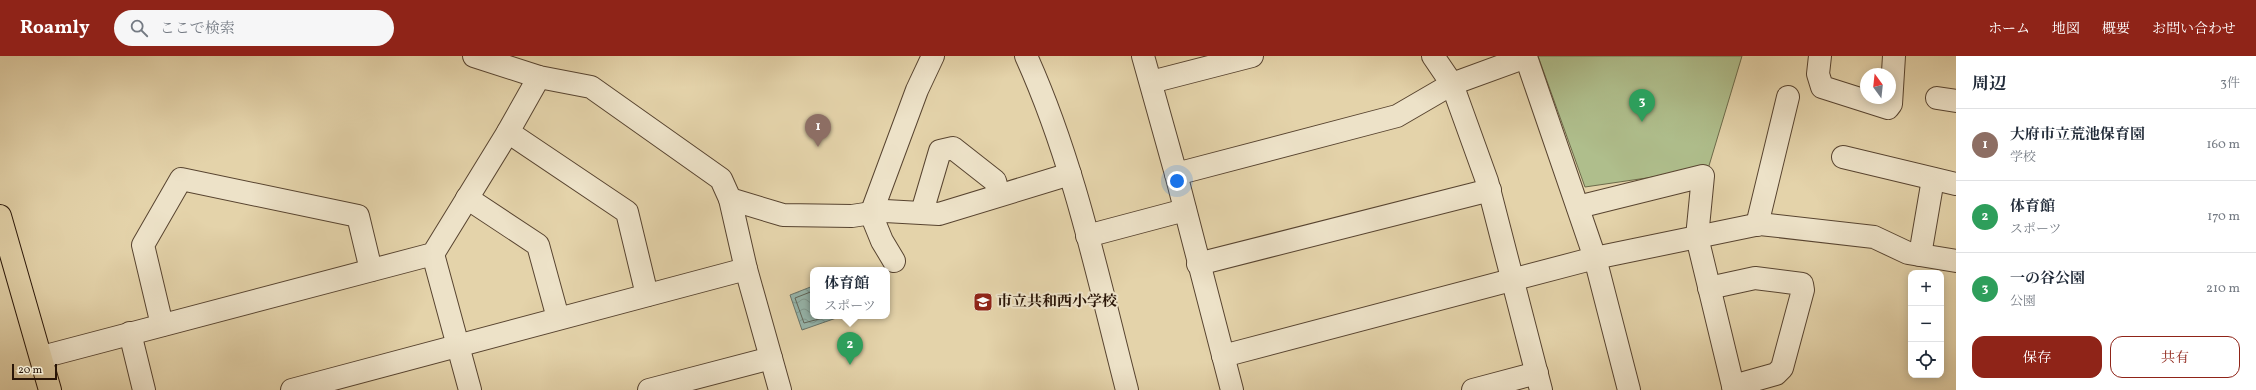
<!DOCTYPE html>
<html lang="ja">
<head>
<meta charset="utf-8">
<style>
	:root { --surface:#fff; --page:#f6f6f7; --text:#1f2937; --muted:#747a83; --line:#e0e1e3; --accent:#8f2418 }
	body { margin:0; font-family:Vollkorn,"Noto Serif JP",serif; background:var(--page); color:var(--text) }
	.controls { position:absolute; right:12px; bottom:12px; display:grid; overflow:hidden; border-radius:8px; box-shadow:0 2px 10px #0003 }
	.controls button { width:36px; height:36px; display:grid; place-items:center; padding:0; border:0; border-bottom:1px solid var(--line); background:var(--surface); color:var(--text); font:20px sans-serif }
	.compass { position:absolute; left:1860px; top:12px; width:36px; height:36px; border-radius:50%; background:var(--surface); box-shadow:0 2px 10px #0003; rotate:345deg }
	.scale { position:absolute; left:12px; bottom:10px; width:45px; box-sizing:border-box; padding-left:4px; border:2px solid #291507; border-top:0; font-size:11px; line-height:14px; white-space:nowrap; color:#291507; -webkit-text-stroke:3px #ede2c8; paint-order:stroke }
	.you { position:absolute; left:1177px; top:125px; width:14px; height:14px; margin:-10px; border:3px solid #fff; border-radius:50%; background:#1a73e8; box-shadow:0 0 0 6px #1a73e833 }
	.badge { display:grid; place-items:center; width:26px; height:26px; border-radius:50%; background:var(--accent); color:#fff; font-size:13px; font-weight:700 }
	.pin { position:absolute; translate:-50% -33px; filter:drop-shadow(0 1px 2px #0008) }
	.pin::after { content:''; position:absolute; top:21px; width:14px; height:12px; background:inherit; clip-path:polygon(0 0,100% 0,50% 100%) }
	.popup { position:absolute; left:810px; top:211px; width:80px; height:52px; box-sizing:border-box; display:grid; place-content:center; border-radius:8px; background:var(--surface); filter:drop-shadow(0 1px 3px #0005); font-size:13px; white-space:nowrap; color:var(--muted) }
	.popup b { font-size:15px; color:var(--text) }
	.popup::after { content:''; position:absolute; left:50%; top:100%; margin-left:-8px; border:8px solid transparent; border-top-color:var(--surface) }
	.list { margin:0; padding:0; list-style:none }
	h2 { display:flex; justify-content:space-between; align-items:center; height:52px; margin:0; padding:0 16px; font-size:17px }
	h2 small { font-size:13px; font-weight:400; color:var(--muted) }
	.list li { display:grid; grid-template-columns:26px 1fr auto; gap:12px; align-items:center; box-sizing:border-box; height:72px; padding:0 16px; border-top:1px solid var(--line) }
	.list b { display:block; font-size:15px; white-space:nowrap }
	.list p { margin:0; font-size:13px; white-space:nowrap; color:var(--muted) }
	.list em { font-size:13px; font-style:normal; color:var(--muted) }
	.actions { display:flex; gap:8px; padding:12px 16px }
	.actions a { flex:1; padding:9px 0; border:1px solid var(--accent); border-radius:12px; text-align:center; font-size:14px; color:var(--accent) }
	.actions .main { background:var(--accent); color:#fff }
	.icon { flex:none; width:22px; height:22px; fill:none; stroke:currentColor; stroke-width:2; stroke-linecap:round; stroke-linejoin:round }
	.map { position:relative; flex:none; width:1956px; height:334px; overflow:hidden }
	header { display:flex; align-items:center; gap:24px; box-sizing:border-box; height:56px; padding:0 20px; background:var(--accent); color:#fff }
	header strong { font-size:19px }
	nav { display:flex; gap:22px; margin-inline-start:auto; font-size:14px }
	.search { width:280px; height:36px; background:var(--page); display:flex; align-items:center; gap:10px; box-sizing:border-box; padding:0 14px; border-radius:22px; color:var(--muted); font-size:15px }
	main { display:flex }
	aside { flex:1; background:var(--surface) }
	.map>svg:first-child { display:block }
	.green { fill:#afbe8c; stroke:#6c6a4a }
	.water { fill:url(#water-waves); stroke:#6a766b }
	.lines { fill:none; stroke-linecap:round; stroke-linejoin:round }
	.shore { stroke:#60665a; stroke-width:1 }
	.minor-casing { stroke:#584430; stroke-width:24 }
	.major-casing { stroke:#291507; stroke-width:24 }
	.minor { stroke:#ede2c8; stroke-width:22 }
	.major { stroke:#e4d3aa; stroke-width:22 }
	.labels { text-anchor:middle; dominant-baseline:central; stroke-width:4; stroke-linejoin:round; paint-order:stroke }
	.poi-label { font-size:15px; font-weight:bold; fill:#291507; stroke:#ede2c8; text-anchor:start }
</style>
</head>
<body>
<header>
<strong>Roamly</strong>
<div class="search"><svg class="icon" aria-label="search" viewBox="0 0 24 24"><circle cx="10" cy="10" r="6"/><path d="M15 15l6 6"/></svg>ここで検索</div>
<nav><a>ホーム</a><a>地図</a><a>概要</a><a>お問い合わせ</a></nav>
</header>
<main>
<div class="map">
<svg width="1956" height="334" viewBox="0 0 1956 334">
	<defs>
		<pattern id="water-waves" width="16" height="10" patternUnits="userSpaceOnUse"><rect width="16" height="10" fill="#96b7ae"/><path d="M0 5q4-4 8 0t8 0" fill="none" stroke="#819c94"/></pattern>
	</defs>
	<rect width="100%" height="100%" fill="#e4d3aa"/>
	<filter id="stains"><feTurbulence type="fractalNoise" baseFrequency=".005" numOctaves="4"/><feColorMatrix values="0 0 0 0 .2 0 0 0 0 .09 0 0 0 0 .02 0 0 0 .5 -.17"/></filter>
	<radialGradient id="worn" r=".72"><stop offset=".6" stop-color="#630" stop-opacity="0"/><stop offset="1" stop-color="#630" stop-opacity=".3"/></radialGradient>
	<path class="green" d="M1538,0H1742L1708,113L1585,131Z"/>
	<path class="water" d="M813,230V260H842L802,274L790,239Z"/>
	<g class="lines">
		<path class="shore" d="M813,235L795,242L804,267L830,260"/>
		<defs>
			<g id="minor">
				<path d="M474,0L539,21L591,31L721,123L730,143L783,159L852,160L885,155L939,158L1070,118"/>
				<path d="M1026,0C1074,106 1098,222 1127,334"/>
				<path d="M1143,0L1176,118L1397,60L1452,28L1526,1L1595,202L1629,334"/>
				<path d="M1433,0L1452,28L1487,125L1541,334"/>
				<path d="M1820,0L1818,18L1822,31L1888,52L1891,48L1894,0"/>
				<path d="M1151,26L1252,0"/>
				<path d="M1937,42L1956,45"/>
				<path d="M508,76L627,156L647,239"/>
				<path d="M1843,101L1956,128"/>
				<path d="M1176,118L1232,334"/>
				<path d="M467,142L538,189L558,262"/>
				<path d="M730,143L746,213L780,334"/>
				<path d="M1578,151L1703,120L1697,181L1734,334"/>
				<path d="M922,156L940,95L953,92L995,125L999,139"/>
				<path d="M1757,169L1788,41"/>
				<path d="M1087,180L1185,154"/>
				<path d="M433,198L470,334"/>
				<path d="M1920,199L1933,123"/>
				<path d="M894,205L882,185L871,158L917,34L933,0"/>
				<path d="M1198,208L1490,134"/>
				<path d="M1709,232L1755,222L1802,228L1803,234L1782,312L1776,318L1733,330"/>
				<path d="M162,269L143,189L181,123L358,160L371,214"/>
				<path d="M130,277L144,334"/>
				<path d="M1223,300L1595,202L1760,168L1874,181L1908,197L1956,205"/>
				<path d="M42,301L433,198L508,76L539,21"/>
				<path d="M292,334L746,213"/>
				<path d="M649,334L771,302"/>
				<path d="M1473,334L1537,317"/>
			</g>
			<path id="major" d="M0,160L50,334"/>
		</defs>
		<use href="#minor" class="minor-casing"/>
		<use href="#major" class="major-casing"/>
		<use href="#minor" class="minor"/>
		<use href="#major" class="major"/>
	</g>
	<defs>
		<symbol id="school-square" viewBox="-11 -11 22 22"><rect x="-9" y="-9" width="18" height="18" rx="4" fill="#8f2418" stroke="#ede2c8"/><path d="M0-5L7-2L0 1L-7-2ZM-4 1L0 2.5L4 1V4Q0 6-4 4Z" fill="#fff"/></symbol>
	</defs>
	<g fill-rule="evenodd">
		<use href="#school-square" x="972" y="235" width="22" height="22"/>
	</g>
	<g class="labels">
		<g class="poi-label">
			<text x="997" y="246">市立共和西小学校</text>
		</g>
	</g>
	<rect width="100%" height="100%" filter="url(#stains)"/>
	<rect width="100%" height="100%" fill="url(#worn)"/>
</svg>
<div class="controls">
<button>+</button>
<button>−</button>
<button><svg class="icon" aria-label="locate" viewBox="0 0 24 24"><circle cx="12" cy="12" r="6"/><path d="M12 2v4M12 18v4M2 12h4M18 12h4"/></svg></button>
</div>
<svg class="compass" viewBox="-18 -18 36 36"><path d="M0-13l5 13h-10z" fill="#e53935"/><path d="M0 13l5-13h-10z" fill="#747a83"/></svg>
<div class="scale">20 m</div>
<div class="you"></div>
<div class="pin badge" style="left:818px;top:91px;background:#8d6e63">1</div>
<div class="pin badge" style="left:850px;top:309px;background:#2e9e5b">2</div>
<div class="popup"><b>体育館</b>スポーツ</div>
<div class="pin badge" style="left:1642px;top:66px;background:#2e9e5b">3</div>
</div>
<aside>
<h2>周辺<small>3件</small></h2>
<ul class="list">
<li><span class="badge" style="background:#8d6e63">1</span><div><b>大府市立荒池保育園</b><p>学校</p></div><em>160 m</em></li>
<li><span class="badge" style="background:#2e9e5b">2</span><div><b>体育館</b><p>スポーツ</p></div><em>170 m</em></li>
<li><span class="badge" style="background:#2e9e5b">3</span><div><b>一の谷公園</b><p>公園</p></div><em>210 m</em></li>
</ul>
<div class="actions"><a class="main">保存</a><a>共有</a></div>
</aside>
</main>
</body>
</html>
